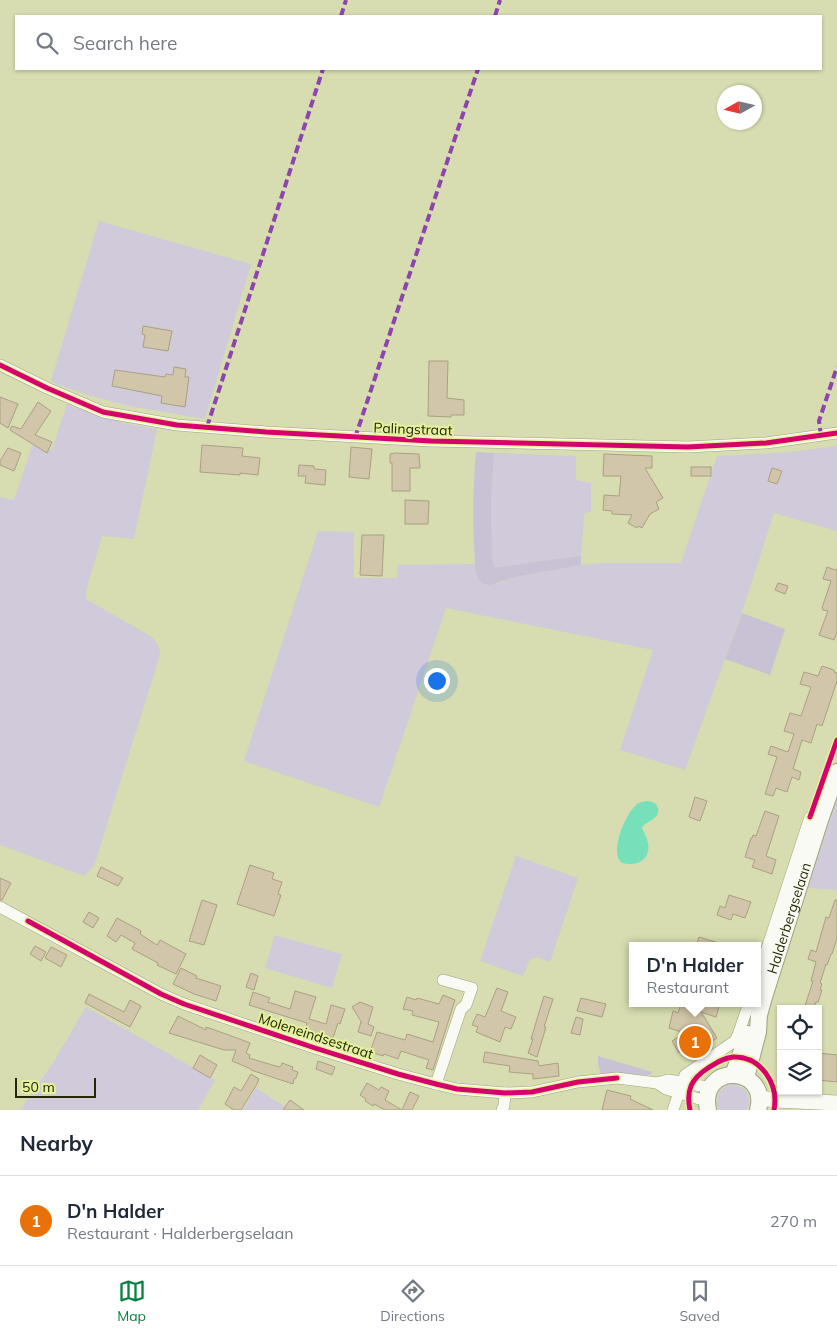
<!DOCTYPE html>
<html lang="en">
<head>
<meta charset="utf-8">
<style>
	:root { --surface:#fff; --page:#f6f6f7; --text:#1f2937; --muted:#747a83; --line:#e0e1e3; --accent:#0b8043 }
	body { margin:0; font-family:Mulish,sans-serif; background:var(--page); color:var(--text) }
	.controls { position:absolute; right:15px; bottom:15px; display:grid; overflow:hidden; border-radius:0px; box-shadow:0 1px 4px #0004 }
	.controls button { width:45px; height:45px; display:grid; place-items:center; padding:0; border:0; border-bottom:1px solid var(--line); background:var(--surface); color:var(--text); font:25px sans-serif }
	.compass { position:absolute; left:717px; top:85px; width:45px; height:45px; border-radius:50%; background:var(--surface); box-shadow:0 1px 4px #0004; rotate:262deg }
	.scale { position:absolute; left:15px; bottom:12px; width:81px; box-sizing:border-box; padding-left:5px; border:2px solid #252805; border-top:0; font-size:14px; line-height:18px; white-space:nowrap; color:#252805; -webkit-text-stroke:4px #e5f19c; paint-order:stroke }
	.you { position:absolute; left:436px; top:680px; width:18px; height:18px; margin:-12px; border:4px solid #fff; border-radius:50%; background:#1a73e8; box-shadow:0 0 0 8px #1a73e833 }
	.badge { display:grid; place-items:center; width:32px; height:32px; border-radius:50%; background:var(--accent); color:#fff; font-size:16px; font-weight:700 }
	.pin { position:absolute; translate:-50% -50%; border:2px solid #fff; box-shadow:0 1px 5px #0006 }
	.popup { position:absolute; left:629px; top:942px; width:132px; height:65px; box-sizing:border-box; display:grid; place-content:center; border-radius:0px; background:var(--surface); filter:drop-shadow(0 1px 4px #0005); font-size:16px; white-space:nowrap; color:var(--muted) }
	.popup b { font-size:19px; color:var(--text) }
	.popup::after { content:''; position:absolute; left:50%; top:100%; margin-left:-10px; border:10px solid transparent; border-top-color:var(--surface) }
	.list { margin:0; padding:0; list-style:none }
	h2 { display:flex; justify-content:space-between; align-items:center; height:65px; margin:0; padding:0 20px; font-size:21px }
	h2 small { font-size:16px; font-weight:400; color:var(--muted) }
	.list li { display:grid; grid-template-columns:32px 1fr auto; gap:15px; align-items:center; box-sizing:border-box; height:90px; padding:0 20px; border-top:1px solid var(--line) }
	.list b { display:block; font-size:19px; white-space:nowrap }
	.list p { margin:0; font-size:16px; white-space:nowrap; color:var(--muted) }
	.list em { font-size:16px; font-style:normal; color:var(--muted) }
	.icon { flex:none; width:28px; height:28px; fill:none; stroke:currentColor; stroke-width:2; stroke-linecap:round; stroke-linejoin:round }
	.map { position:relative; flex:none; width:837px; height:1110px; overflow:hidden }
	.search { position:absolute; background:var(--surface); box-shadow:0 1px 4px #0004; left:15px; right:15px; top:15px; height:55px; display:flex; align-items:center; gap:12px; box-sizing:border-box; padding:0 18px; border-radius:0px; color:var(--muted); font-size:19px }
	.sheet { height:155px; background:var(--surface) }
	nav { display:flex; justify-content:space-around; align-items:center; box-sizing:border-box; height:70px; border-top:1px solid var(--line); background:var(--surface); font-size:14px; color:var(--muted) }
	nav a { display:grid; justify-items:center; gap:2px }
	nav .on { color:var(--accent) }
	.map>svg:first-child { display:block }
	.green { fill:#d0cada }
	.forest { fill:#c8c2d4 }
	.water { fill:#76e0bb }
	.building { fill:#d1c6a9; stroke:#aaa082 }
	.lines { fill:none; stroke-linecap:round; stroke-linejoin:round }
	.minor-casing { stroke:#9da17d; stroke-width:12 }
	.tertiary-casing { stroke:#9da17d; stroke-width:16 }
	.secondary-casing { stroke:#9da17d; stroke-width:18 }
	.minor { stroke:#f9faf3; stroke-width:11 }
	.tertiary { stroke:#f9faf3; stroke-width:15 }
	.secondary { stroke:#f9faf3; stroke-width:16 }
	.quiet { stroke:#8e44ad; stroke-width:4; stroke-dasharray:8 4; stroke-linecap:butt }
	.cycleway-casing { stroke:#e5f19c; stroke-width:8 }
	.cycleway { stroke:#d6006c; stroke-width:5 }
	.labels { text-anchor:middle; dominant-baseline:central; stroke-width:4; stroke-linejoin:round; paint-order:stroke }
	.street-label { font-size:14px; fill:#252805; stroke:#e5f19c }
</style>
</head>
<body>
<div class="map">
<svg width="837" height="1110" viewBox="0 0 837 1110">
	<rect width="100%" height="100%" fill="#d7ddb0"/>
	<g class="green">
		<path d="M99,221L251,264L205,419L129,406L91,396L56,384L51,381Z"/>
		<path d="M67,404C98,417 125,424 157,429L134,539L102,536L86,591V599L147,634C156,641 160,644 160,655L94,866L84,876L0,845V497L14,500L33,444L52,450Z"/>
		<path d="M837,446V531L774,513L745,603L685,770L620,750L653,650L446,608L379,807L244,761L318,531L354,532V578H397L398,565L475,564L477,577L498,584L515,577L581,565L601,563H681L717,456C757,455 797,452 837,446Z"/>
		<path d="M494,453L576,456V480L591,483V511L584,514L581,556L542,561L495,569C491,560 492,550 492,541C490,512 492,482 494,453Z"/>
		<path d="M837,797V890L808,888Z"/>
		<path d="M514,855L578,878L550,962L536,957L530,959L523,976L480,961L515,859Z"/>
		<path d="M275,935L342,954L332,988L265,968Z"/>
		<path d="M86,1007L215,1080L198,1110H20L53,1063Z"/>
		<path d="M732,1084C746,1085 753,1097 747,1110H719C713,1098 719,1087 732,1084Z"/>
		<path d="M256,1088L290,1110H243Z"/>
	</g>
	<g class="forest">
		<path d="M476,452L494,453C492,482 490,512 492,541C492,550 491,560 495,568L542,561L581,556V565L515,577L491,585L484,584L479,581C474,571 475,558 474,546C473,515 473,484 476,452Z"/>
		<path d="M742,613L785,629L770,675L725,659Z"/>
		<path d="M598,1056L652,1072L651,1075L626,1074H601L598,1065Z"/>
	</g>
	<path class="water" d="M646,801C651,801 655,802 657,806C663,819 646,820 642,828C644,833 647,837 648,843C651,860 637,867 622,863C609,852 625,815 636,805C639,802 642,802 646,801Z"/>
	<g class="building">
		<path d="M143,326L172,331L168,351L143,347L145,335L142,334Z"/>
		<path d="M429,361H448L447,398L464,400V415H451V417L428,416Z"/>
		<path d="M174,367L186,369L185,377H189L185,407L161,403L162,396L112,386L115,370L165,377L166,374L173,375Z"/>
		<path d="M0,397L18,404L8,428L0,423Z"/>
		<path d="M38,402L51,411L35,435L52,442L47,453L10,430L12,426L21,429Z"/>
		<path d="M202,445L243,448L242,456L260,458L258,475L240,473V475L200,472Z"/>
		<path d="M351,447L372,449L369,479L349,477Z"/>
		<path d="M8,448L21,453L14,471L0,465V461Z"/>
		<path d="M395,453L419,454L420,468H410V491H392V463H390V454Z"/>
		<path d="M604,454L652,456V468H645L663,498L656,502L659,509L650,514L642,528L638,526L637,528L628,523L632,515L612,514V511L603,510L604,495L619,496L621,476H603Z"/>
		<path d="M299,465L314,466V469L326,470L325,485L305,483L306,476H298Z"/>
		<rect x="691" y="467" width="20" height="9"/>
		<path d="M772,468L782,471L777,484L768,481Z"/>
		<path d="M405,500L429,501L428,524H405Z"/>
		<path d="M362,535H384L382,576L360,575Z"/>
		<path d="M827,567L835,570L837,569V632L834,640L819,635L828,611L823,610L822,608L831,581L823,579Z"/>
		<path d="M778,583L788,586L785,594L775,590Z"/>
		<path d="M822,666L834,670V672L837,673V681L822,726L817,724L811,743L802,740L793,769L801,772L799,780L792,777L787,792L776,788L773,796L765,794L777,757L768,754L771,746L788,752L794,734L784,731L790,713L801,716L811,687L800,684L804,672L818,676Z"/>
		<path d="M695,797L707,801L700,821L689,817Z"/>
		<path d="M765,811L779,816L766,856L776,860L772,874L752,867L755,860L745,857L751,838H752L753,835L756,836Z"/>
		<path d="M250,865L274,873L272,879L282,882L278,894L281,895L274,916L237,904Z"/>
		<path d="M101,867L123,878L118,886L97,876Z"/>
		<path d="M0,878L11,883L2,900H0Z"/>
		<path d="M729,895L751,902L745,918L733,914L731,920L717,915L720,906L725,908Z"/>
		<path d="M202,900L217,905L204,945L189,941Z"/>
		<path d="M835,900H837V938L832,954H831L827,965L826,964L820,983L822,984L820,990H822L818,1002H816L813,1009L805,1006L813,981H811L816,962L808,959L811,950L816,952L826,917L829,918Z"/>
		<path d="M89,912L99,918L93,928L83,922Z"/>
		<path d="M117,918L141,931L140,934L157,945L160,940L186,954L176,974L157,965L158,963L132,949L135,943L121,935L116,942L107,936Z"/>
		<path d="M699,937L722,944V946H696Z"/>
		<path d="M35,946L46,952L41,961L30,954Z"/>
		<path d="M51,947L67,955L61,967L45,958Z"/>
		<path d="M181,968L197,976L196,978L221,986L216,1001L194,994L173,984Z"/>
		<path d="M251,973L258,976L254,990L246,987Z"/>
		<path d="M497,988L508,992L501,1011L516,1017L511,1029L505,1027L500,1042L476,1032L478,1027L472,1025L477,1014L485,1017Z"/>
		<path d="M295,991L316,997L309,1019L326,1024L331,1005L345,1009L340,1024L338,1023L333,1038L305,1030L307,1023L249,1005L253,992L270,998L268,1002L290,1009Z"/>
		<path d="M89,994L124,1012L130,1000L141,1006L130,1027L85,1003Z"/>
		<path d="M443,995L455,1000L433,1070L426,1068L429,1060L401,1051L398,1059L384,1054L383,1056L370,1052L377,1032L405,1040L407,1034L433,1042L439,1022L412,1015L413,1011L403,1009L407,997L416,1000L417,998L439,1004Z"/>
		<path d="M544,996L553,999L544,1027H546L537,1057L528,1053L533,1039H531Z"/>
		<path d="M581,998L606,1004L602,1017L577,1011Z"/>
		<path d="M360,1002L373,1007L368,1024L374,1027L371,1036L358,1032L361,1022L362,1023L352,1007Z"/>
		<path d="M701,1003H720L716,1017L701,1012L717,1038L687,1055L683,1050L679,1053L672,1041L685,1033L669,1028L673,1011L678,1013L681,1004L699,1009Z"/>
		<path d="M178,1016L206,1030V1027L226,1034L250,1043L246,1053L250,1055L249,1058L279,1067L280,1066H281L282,1063L293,1067L292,1070L298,1072L296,1078L294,1079L293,1084L251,1070V1069L232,1061L236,1050H224L169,1033Z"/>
		<path d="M576,1017L583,1019L580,1035L571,1033Z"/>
		<path d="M485,1052L538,1061L539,1066L558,1063L559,1076L533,1079V1074L509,1072L510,1066L483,1062Z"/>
		<path d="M818,1053L837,1055V1082L818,1080Z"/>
		<path d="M200,1055L217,1065L210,1078L193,1068Z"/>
		<path d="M318,1061L335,1067L332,1075L316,1069Z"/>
		<path d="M251,1074L259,1079L257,1084L241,1110H234L225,1104L234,1087L241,1091Z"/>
		<path d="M367,1083L379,1090L381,1087L389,1091L385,1100L402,1110L410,1092L419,1096L412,1110H385L374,1104L373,1106L365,1101L366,1099L360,1095Z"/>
		<path d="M607,1090L631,1096L630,1099L653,1110H602Z"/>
		<path d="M290,1100L304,1110H283Z"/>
	</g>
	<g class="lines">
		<defs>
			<g id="minor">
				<path d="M0,365L47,388L103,412L177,425L266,432L431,441L688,447L766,443L837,433"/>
				<path d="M0,907L161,994L184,1004L315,1048L398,1074L436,1084L457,1089L505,1093L532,1092L578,1082L617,1078L657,1083L668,1080L682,1082L710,1088"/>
				<path d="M758,976L810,817L820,820"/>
				<path d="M657,1083L666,1089L706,1101"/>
				<path d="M436,1084L461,1009L466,1005L472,988L443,980"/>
				<path d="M502,1110L504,1106L505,1093"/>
				<path d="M673,1110L685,1075L735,1041L738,1035L749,1003"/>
			</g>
			<path id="tertiary" d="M759,1098L776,1100L837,1103"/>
			<g id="secondary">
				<path d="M733,1075L748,1034"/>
				<path id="s1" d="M746,1078L758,1032L759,1015L764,997L820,820L837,772"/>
				<path d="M708,1110C698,1062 770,1065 758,1110"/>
			</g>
		</defs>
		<use href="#minor" class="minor-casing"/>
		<use href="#tertiary" class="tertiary-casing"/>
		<use href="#secondary" class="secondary-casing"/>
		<use href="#minor" class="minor"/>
		<use href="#tertiary" class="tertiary"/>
		<use href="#secondary" class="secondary"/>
		<g class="quiet">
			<path d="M341,16L346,0"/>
			<path d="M495,16L500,0"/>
			<path d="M207,427L323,69"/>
			<path d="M821,436L819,421L837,367"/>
			<path d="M355,438L478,69"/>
		</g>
		<defs>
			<g id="cycleway">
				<path d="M0,365L47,388L103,412L177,425L266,432L431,441L688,447L766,443L837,433"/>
				<path d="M810,817L837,740"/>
				<path d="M28,921L161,994L184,1004L315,1048L398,1074L436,1084L457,1089L505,1093L532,1092L578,1082L617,1078"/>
				<path d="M690,1110C686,1090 691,1079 708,1068C716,1063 723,1058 733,1057C761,1056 779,1084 774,1110"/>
			</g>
		</defs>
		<use href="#cycleway" class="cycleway-casing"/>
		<use href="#cycleway" class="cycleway"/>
	</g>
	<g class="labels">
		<g class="street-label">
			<text transform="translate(413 429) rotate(2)">Palingstraat</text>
			<text stroke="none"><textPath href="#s1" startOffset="166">Halderbergselaan</textPath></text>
			<text transform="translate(316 1036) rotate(18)">Moleneindsestraat</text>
		</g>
	</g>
</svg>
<div class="controls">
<button><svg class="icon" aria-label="locate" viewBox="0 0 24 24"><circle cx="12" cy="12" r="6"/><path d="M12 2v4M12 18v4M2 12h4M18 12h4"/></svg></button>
<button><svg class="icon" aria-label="layers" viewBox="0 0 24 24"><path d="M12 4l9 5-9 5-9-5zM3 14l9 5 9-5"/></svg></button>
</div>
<svg class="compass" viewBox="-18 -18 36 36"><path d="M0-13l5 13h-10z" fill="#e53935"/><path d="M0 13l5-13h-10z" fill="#747a83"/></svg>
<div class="scale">50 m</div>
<div class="you"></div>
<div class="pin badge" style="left:695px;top:1042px;background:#e8710a">1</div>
<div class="popup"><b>D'n Halder</b>Restaurant</div>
<div class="search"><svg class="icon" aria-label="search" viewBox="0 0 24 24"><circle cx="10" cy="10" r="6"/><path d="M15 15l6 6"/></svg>Search here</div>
</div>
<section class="sheet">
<h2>Nearby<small></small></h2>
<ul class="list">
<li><span class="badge" style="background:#e8710a">1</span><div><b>D'n Halder</b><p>Restaurant · Halderbergselaan</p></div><em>270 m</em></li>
</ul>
</section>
<nav>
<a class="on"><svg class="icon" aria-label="map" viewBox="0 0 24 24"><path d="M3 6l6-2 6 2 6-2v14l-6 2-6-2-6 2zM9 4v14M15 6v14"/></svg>Map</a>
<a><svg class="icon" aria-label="directions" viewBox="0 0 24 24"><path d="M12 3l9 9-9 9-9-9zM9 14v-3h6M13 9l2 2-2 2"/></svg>Directions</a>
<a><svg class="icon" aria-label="saved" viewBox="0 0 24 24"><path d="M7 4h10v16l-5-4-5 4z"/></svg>Saved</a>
</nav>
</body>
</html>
